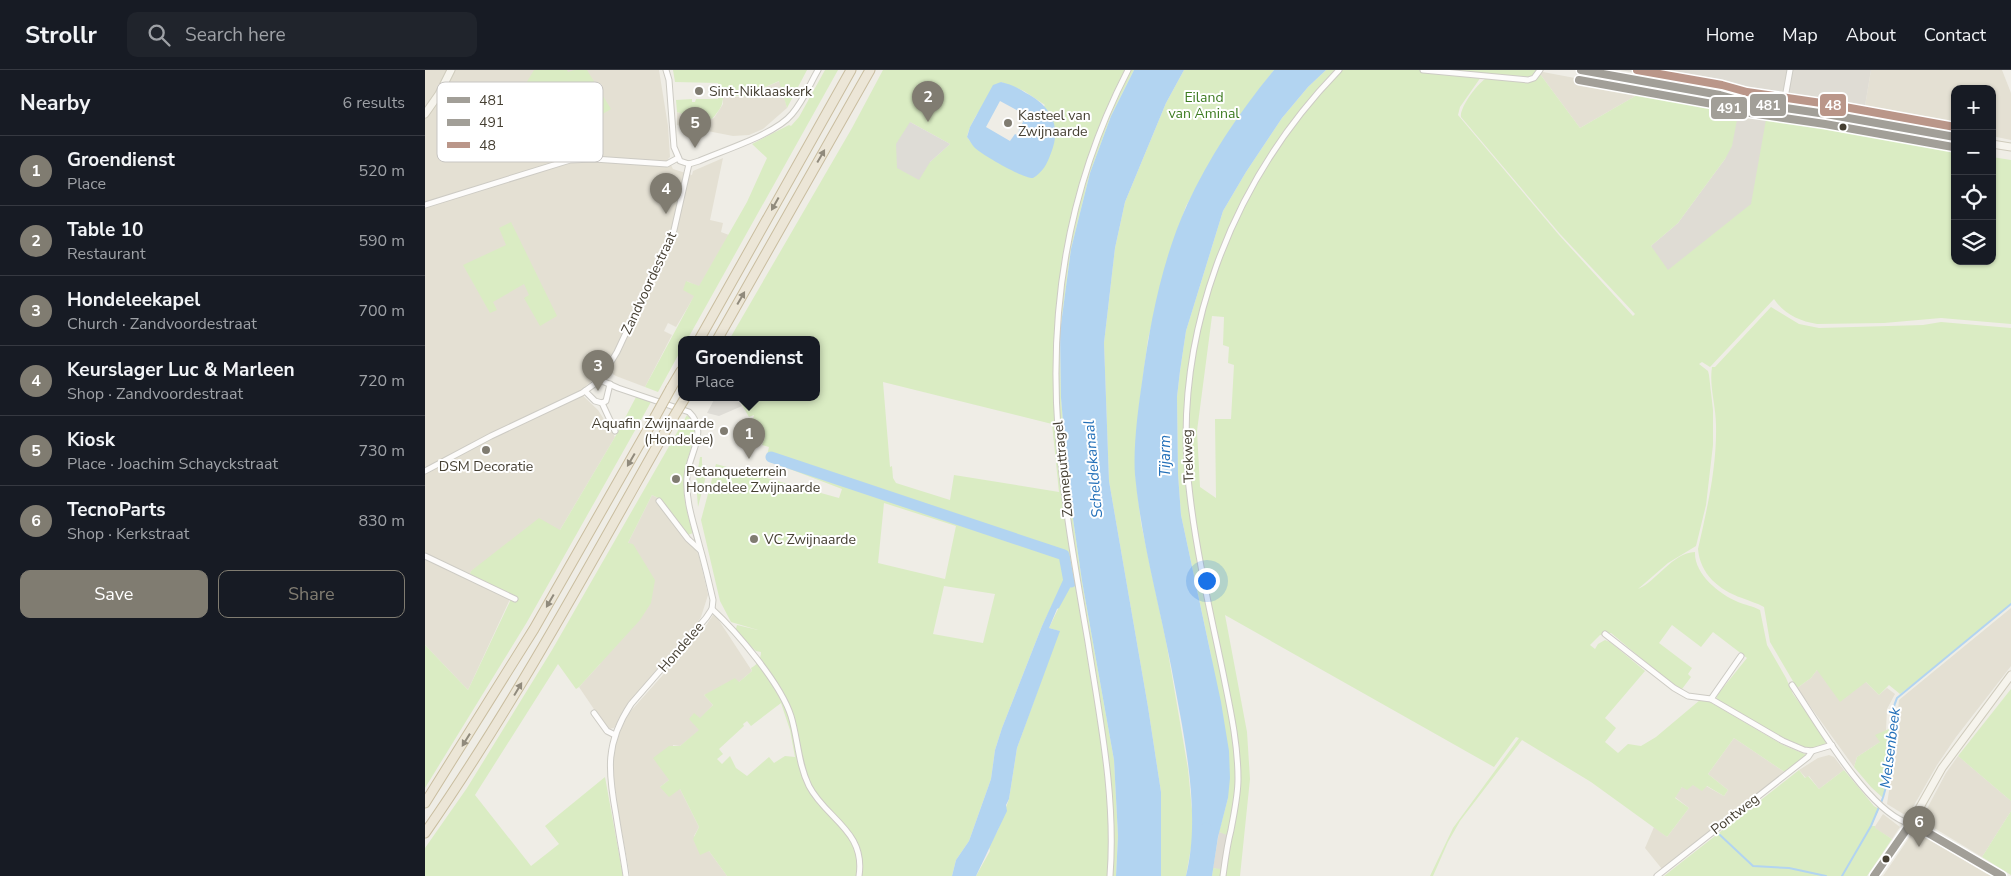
<!DOCTYPE html>
<html lang="en">
<head>
<meta charset="utf-8">
<style>
	:root { --surface:#171b24; --page:#20242c; --text:#f1f3f6; --muted:#9ea1a6; --line:#363941; --accent:#807c71 }
	body { margin:0; font-family:"Nunito Sans",sans-serif; background:var(--page); color:var(--text) }
	.controls { position:absolute; right:15px; top:15px; display:grid; overflow:hidden; border-radius:10px; box-shadow:0 1px 4px #0004 }
	.controls button { width:45px; height:45px; display:grid; place-items:center; padding:0; border:0; border-bottom:1px solid var(--line); background:var(--surface); color:var(--text); font:25px sans-serif }
	.you { position:absolute; left:781px; top:510px; width:18px; height:18px; margin:-12px; border:4px solid #fff; border-radius:50%; background:#1a73e8; box-shadow:0 0 0 8px #1a73e833 }
	.badge { display:grid; place-items:center; width:32px; height:32px; border-radius:50%; background:var(--accent); color:#fff; font-size:16px; font-weight:700 }
	.pin { position:absolute; translate:-50% -41px; filter:drop-shadow(0 1px 2px #0008) }
	.pin::after { content:''; position:absolute; top:26px; width:18px; height:15px; background:inherit; clip-path:polygon(0 0,100% 0,50% 100%) }
	.popup { position:absolute; left:253px; top:266px; width:142px; height:65px; box-sizing:border-box; display:grid; place-content:center; border-radius:10px; background:var(--surface); filter:drop-shadow(0 1px 4px #0005); font-size:16px; white-space:nowrap; color:var(--muted) }
	.popup b { font-size:19px; color:var(--text) }
	.popup::after { content:''; position:absolute; left:50%; top:100%; margin-left:-10px; border:10px solid transparent; border-top-color:var(--surface) }
	.list { margin:0; padding:0; list-style:none }
	h2 { display:flex; justify-content:space-between; align-items:center; height:65px; margin:0; padding:0 20px; font-size:21px }
	h2 small { font-size:16px; font-weight:400; color:var(--muted) }
	.list li { display:grid; grid-template-columns:32px 1fr auto; gap:15px; align-items:center; box-sizing:border-box; height:70px; padding:0 20px; border-top:1px solid var(--line) }
	.list b { display:block; font-size:19px; white-space:nowrap }
	.list p { margin:0; font-size:16px; white-space:nowrap; color:var(--muted) }
	.list em { font-size:16px; font-style:normal; color:var(--muted) }
	.actions { display:flex; gap:10px; padding:15px 20px }
	.actions a { flex:1; padding:11px 0; border:1px solid var(--accent); border-radius:10px; text-align:center; font-size:18px; color:var(--accent) }
	.actions .main { background:var(--accent); color:#fff }
	.icon { flex:none; width:28px; height:28px; fill:none; stroke:currentColor; stroke-width:2; stroke-linecap:round; stroke-linejoin:round }
	.map { position:relative; flex:none; width:1586px; height:806px; overflow:hidden }
	header { display:flex; align-items:center; gap:30px; box-sizing:border-box; height:70px; padding:0 25px; background:var(--surface); border-bottom:1px solid var(--line) }
	header strong { font-size:24px }
	nav { display:flex; gap:28px; margin-inline-start:auto; font-size:18px }
	.search { width:350px; height:45px; background:var(--page); display:flex; align-items:center; gap:12px; box-sizing:border-box; padding:0 18px; border-radius:10px; color:var(--muted); font-size:19px }
	main { display:flex }
	aside { flex:1; background:var(--surface) }
	.map>svg:first-child { display:block }
	.residential { fill:#e4e0d3 }
	.industrial { fill:#dfdcd4 }
	.green { fill:#daecc3; fill-rule:evenodd }
	.parking { fill:#dedcd6 }
	.water { fill:#b2d4f1; fill-rule:evenodd }
	.lines { fill:none; stroke-linecap:round; stroke-linejoin:round }
	.stream { stroke:#b2d4f1; stroke-width:2 }
	.river { stroke:#b2d4f1; stroke-width:11 }
	.street-casing { stroke:#cdcbc4; stroke-width:7 }
	.secondary-casing { stroke:#cfcbbc; stroke-width:9 }
	.highway-casing { stroke:#c9bd9f; stroke-width:11 }
	.street { stroke:#fdfcfb; stroke-width:5 }
	.secondary { stroke:#f6f4ed; stroke-width:7 }
	.highway { stroke:#ece6d7; stroke-width:9 }
	.highway-bridge-casing { stroke:#c9bd9f; stroke-width:11; stroke-linecap:butt }
	.highway-bridge { stroke:#ece6d7; stroke-width:9 }
	.bus-1-casing { stroke:#fff; stroke-width:11 }
	.bus-2-casing { stroke:#fff; stroke-width:11 }
	.bus-3-casing { stroke:#fff; stroke-width:11 }
	.bus-1 { stroke:#a29f98; stroke-width:8 }
	.bus-2 { stroke:#a29f98; stroke-width:8 }
	.bus-3 { stroke:#ba9689; stroke-width:8 }
	.oneway { fill:#908a7c }
	.poi-dot { fill:#807c71; stroke:#fff; stroke-width:2 }
	.bus-dot { fill:#453f32; stroke:#fff; stroke-width:2 }
	.labels { text-anchor:middle; dominant-baseline:central; stroke-width:4; stroke-linejoin:round; paint-order:stroke }
	.poi-label { font-size:14px; fill:#453f32; stroke:#fff; text-anchor:start }
	.park-label { font-size:14px; fill:#3d7b21; stroke:#fff }
	.street-label { font-size:14px; fill:#453f32; stroke:#fff }
	.water-label { font-size:15px; font-style:italic; fill:#2370b9; stroke:#fff }
	.key { fill:#fff; stroke:#c7c5c2; stroke-width:1 }
	.key-label { font-size:14px; fill:#453f32 }
	.line-badge { stroke:#fff; stroke-width:2 }
	.badge-label { font-size:14px; text-anchor:middle; font-weight:bold; fill:#fff }
</style>
</head>
<body>
<header>
<strong>Strollr</strong>
<div class="search"><svg class="icon" aria-label="search" viewBox="0 0 24 24"><circle cx="10" cy="10" r="6"/><path d="M15 15l6 6"/></svg>Search here</div>
<nav><a>Home</a><a>Map</a><a>About</a><a>Contact</a></nav>
</header>
<main>
<aside>
<h2>Nearby<small>6 results</small></h2>
<ul class="list">
<li><span class="badge">1</span><div><b>Groendienst</b><p>Place</p></div><em>520 m</em></li>
<li><span class="badge">2</span><div><b>Table 10</b><p>Restaurant</p></div><em>590 m</em></li>
<li><span class="badge">3</span><div><b>Hondeleekapel</b><p>Church · Zandvoordestraat</p></div><em>700 m</em></li>
<li><span class="badge">4</span><div><b>Keurslager Luc &amp; Marleen</b><p>Shop · Zandvoordestraat</p></div><em>720 m</em></li>
<li><span class="badge">5</span><div><b>Kiosk</b><p>Place · Joachim Schayckstraat</p></div><em>730 m</em></li>
<li><span class="badge">6</span><div><b>TecnoParts</b><p>Shop · Kerkstraat</p></div><em>830 m</em></li>
</ul>
<div class="actions"><a class="main">Save</a><a>Share</a></div>
</aside>
<div class="map">
<svg width="1586" height="806" viewBox="0 0 1586 806">
	<rect width="100%" height="100%" fill="#efede6"/>
	<g class="residential">
		<path d="M0,0H234L243,56L252,55V42L281,51L289,48L298,34V26L316,27L355,11L362,38L338,59L324,65L308,66L252,55L243,56L245,87L243,89L248,99L267,105L268,101L298,88L285,150L298,153L296,162L304,165L274,217L262,211L270,225L251,257L243,253L239,261L247,265L220,317L191,306L177,298L171,307L154,322L173,340L190,367L135,460L46,501L44,510L85,529L43,620L0,575Z"/>
		<path d="M1446,0H1577L1586,23V70L1567,66V19H1530V59L1439,42Z"/>
		<path d="M1118,2L1219,21L1155,58L1115,4Z"/>
		<path d="M227,425L233,428L263,465L274,486L283,525L276,547L271,555L206,630L189,658L184,659L179,654L154,617L175,594L203,473Z"/>
		<path d="M1586,538V596L1531,667L1512,695L1484,744L1480,745L1462,734L1468,695L1474,630Z"/>
		<path d="M288,545L291,546L327,601L314,612L279,625L288,635L275,649V660L255,676L248,675L244,710L235,717L255,719L274,757L269,766L284,781L302,806H205L189,719L188,689L191,671L195,659L204,643L278,560Z"/>
		<path d="M1392,600L1441,612L1454,625L1462,618L1470,624L1462,639L1461,661L1455,672L1432,687L1429,697L1372,618L1386,608Z"/>
		<path d="M1309,668L1361,703L1237,799L1220,778L1229,757L1242,767L1264,738L1250,727L1257,717L1268,715L1281,716L1299,726L1303,720L1283,704Z"/>
		<path d="M1404,685L1409,687L1419,700L1394,719L1384,706L1381,708L1374,700L1393,688Z"/>
		<path d="M1533,686L1586,731V741L1557,787L1496,750L1521,703Z"/>
		<path d="M1458,744L1475,757L1467,769L1449,758Z"/>
		<path d="M1496,764L1562,804L1563,802L1569,806H1458L1486,765Z"/>
	</g>
	<g class="industrial">
		<path d="M1195,0H1446L1439,42Z"/>
		<path d="M1314,39L1346,45L1330,144L1241,216L1226,176L1253,153L1300,89Z"/>
		<path d="M794,762L802,764L796,800L788,798Z"/>
	</g>
	<g class="green">
		<path d="M109,0H142L143,2L149,0H162L186,39L176,45L169,60L115,34V42L104,57L100,54L84,82L67,70Z"/>
		<path d="M248,0H382L362,38L354,11L320,26H298C298,34 296,38 291,44C282,59 263,45 252,42L251,30L267,29V32H270L271,29H293V13L250,12Z"/>
		<path d="M400,0H413L262,270H256V280L233,322L220,317L269,226L258,220L261,211L274,216L322,132L342,88L327,74L364,55L366,56L374,47Z"/>
		<path d="M458,0H709L686,46L665,103L646,179L635,262L636,328L644,421L657,511L689,690L693,766L691,806H551L565,781L564,776L573,760L584,729L592,678L634,561L624,558L642,520L639,510L617,556L577,658L570,680L566,709L544,771L531,790L527,806H302L284,781L275,785L268,769L274,757L255,719L244,727L235,717L244,710L228,688L244,676H255L274,660L264,649L269,643L275,648L288,635L279,625L310,608L314,612L327,601L326,598C332,595 336,589 336,582L331,581L310,562L312,555L333,560L306,552L295,531L276,450L291,394L414,428L417,419L341,390L344,377L337,375L340,367L325,361L329,345L324,347L313,328H392V270H304L427,58ZM576,12L599,21L620,35L570,90L548,75L542,67C547,46 564,29 576,12ZM485,52L525,74L505,92ZM458,312L627,354L634,422L529,405L525,430L471,413L468,408L467,396L465,397ZM459,433L531,456L520,509L453,493ZM519,516L570,524L558,573L508,564ZM356,633L365,660L370,687L360,686L349,693L344,687L322,706L311,698L305,686L297,694L292,689L298,684L294,679L319,656L318,654L322,651L326,656Z"/>
		<path d="M759,0H849L808,55L761,136L745,183L723,269L714,337L710,402L716,453L741,571L763,699L769,761L761,806H736V722L723,637L684,411L679,273L690,178L700,132L741,33Z"/>
		<path d="M901,0H1111L1110,5L1105,8L1056,7L1035,37L1033,45L1134,165L1208,246L1210,244L1135,164L1036,47C1034,38 1054,11 1062,8L1105,11L1115,4L1155,58L1219,21L1314,39L1307,76L1300,89L1253,153L1226,176L1243,200L1326,134L1342,44L1346,45V49L1530,80V191H1567V87L1586,90V254L1516,248L1459,253L1392,254C1374,251 1359,244 1349,229L1285,297L1277,292L1274,294L1283,301L1284,305L1288,340V375L1281,435L1271,476L1243,493L1213,519C1232,511 1247,483 1270,482C1269,504 1294,524 1313,532C1320,535 1328,536 1335,540L1342,575L1361,608L1368,624L1398,664L1401,673L1391,679L1380,678L1365,673L1291,629L1293,624L1322,588L1288,562L1276,577L1247,555L1234,573L1267,598L1263,604L1266,607L1257,619L1247,614L1186,563L1175,565L1165,575L1170,579L1173,574L1180,570L1185,572L1220,601L1180,648L1191,658L1180,672L1193,683L1203,674L1216,676L1231,667L1275,630L1285,632L1358,675L1382,685L1361,703L1309,668L1283,704L1303,720L1299,726L1282,716L1277,721L1268,715L1262,720L1257,717L1250,728L1264,738L1242,767L1166,712L1097,670L1035,751L1023,772L1008,806H1005L1028,758L1094,668L1091,667L1069,697L800,545L822,662L825,709L815,806H787L788,798L796,799L802,765L794,762L803,728L786,585L756,445L753,404L752,327L755,301L761,261L798,141L821,102L857,48L883,17ZM787,246L799,247L798,275L804,277L803,293L809,295L806,349H790L791,428L775,417L772,361Z"/>
		<path d="M86,152L132,246L115,256L99,228L104,225L99,214L68,232L72,240L65,243L38,195L81,175L74,158Z"/>
		<path d="M1346,237L1374,254L1394,258L1498,255L1516,252L1586,258V534L1491,612L1475,624L1464,615L1454,625L1441,612L1415,632L1392,600L1386,608L1372,618L1345,572L1339,537C1332,533 1324,531 1317,528C1294,520 1275,504 1273,479C1282,439 1292,397 1291,355C1291,336 1284,316 1287,297H1290Z"/>
		<path d="M211,327L226,332L102,552L0,718V575L43,620L88,525L45,504L46,501L114,448L135,460L190,367Z"/>
		<path d="M262,345L270,354C271,370 263,384 260,400C256,422 262,443 268,463L263,465L233,428L227,425L203,473L208,474L230,510L226,533L215,550L154,617L151,619L133,594L50,725L106,796L134,774L120,756L180,707L198,806H0V778L42,718L127,580Z"/>
		<path d="M275,387H277V394L282,402L273,437L271,411Z"/>
		<path d="M1586,619V731L1533,686Z"/>
		<path d="M1466,658L1465,693L1458,728L1446,717L1429,697L1432,687L1455,672L1450,665Z"/>
		<path d="M1374,700L1380,708L1383,706L1394,719L1419,700L1449,736L1454,739L1446,756H1450V758L1467,769L1442,806H1239Z"/>
		<path d="M1586,741V805L1557,787Z"/>
	</g>
	<g class="parking">
		<path d="M485,52L525,74L505,92L494,110L472,98L471,74Z"/>
		<path d="M290,328L297,331L299,328H313L317,336L294,346L282,343Z"/>
	</g>
	<g class="water">
		<path d="M709,0H759L741,33L700,132L690,178L679,273L684,411L723,637L736,722V806H691L693,766L689,690L657,511L644,421L636,328L635,262L646,179L665,103L686,46Z"/>
		<path d="M849,0H901L883,17L857,48L821,102L798,141L761,261L755,301L752,327L753,404L756,445L796,632L804,681L805,708L803,728L793,767L787,806H761C777,742 758,661 746,596C734,533 716,469 710,405C708,378 713,339 717,312C725,252 737,190 762,135C784,87 815,41 849,0Z"/>
		<path d="M576,12C585,14 594,18 601,23C626,36 637,56 626,83C622,94 618,102 608,108C597,108 557,85 549,77C546,74 545,70 542,67L545,57L568,15ZM575,31L601,45L592,65L590,64L585,71L561,57Z"/>
		<path d="M638,510L644,512L645,518L634,538L632,539L624,558L635,561L592,678L584,729L581,735L582,741L551,806H527L531,790L544,771L566,709L570,680L577,658L617,556Z"/>
	</g>
	<g class="lines">
		<g class="stream">
			<path d="M1456,733C1470,699 1459,658 1472,628L1586,534"/>
			<path d="M1295,765L1328,796L1364,798L1401,806"/>
			<path d="M1417,806L1446,756L1454,737"/>
		</g>
		<g class="river">
			<path d="M346,387L639,485L644,512H646"/>
			<path d="M775,806L781,758"/>
		</g>
		<defs>
			<g id="street">
				<path d="M241,0L244,10L249,77L255,91L264,94"/>
				<path d="M998,0L1103,10L1109,8L1115,0"/>
				<path d="M1358,39L1365,0"/>
				<path d="M264,94L274,91C299,80 351,64 367,44C378,31 385,14 393,0"/>
				<path d="M0,135L145,90L169,89L242,94L253,88"/>
				<path d="M175,310L193,318L264,342C284,361 264,383 262,406C260,431 269,454 275,478C280,495 284,513 288,530L287,539L281,548L206,634C180,673 183,701 191,745C194,765 198,785 201,806"/>
				<path d="M160,321L170,331L177,333L190,361"/>
				<path d="M177,333L181,331L185,314"/>
				<path d="M0,401L66,366L157,323L175,310L192,282L249,160L264,94"/>
				<path d="M234,431L263,469L275,480"/>
				<path d="M0,486L90,529"/>
				<path d="M287,539C312,562 356,614 366,646C373,669 373,694 384,716C401,749 441,761 434,806"/>
				<path d="M1180,564L1249,618L1263,626L1286,629L1358,671L1379,680L1387,681L1407,675"/>
				<path d="M1367,615C1392,652 1440,736 1480,752C1484,754 1488,754 1492,755L1577,806"/>
				<path d="M1286,629L1316,586"/>
				<path d="M169,643L182,661L190,665"/>
				<path d="M685,806C691,727 675,650 663,572C651,502 638,431 633,360C624,235 645,112 703,0"/>
				<path d="M798,806C800,791 802,775 806,760C809,743 813,726 813,709C813,673 805,638 798,603C786,545 772,486 765,426C745,270 805,112 914,0"/>
				<path d="M1232,806L1383,687L1387,681"/>
			</g>
			<g id="secondary">
				<path d="M1156,0L1295,25L1320,32L1379,42L1401,44L1530,67"/>
				<path d="M0,44L14,24L26,0"/>
				<path d="M1567,74L1586,77"/>
				<path d="M1449,806L1486,753L1517,698L1586,605"/>
			</g>
			<g id="highway">
				<path d="M274,270L426,0"/>
				<path d="M292,270L445,0"/>
				<path d="M246,318L256,301"/>
				<path d="M0,733L109,559L230,347"/>
				<path d="M0,763C91,632 167,491 245,353"/>
			</g>
		</defs>
		<use href="#street" class="street-casing"/>
		<use href="#secondary" class="secondary-casing"/>
		<use href="#highway" class="highway-casing"/>
		<use href="#street" class="street"/>
		<use href="#secondary" class="secondary"/>
		<use href="#highway" class="highway"/>
		<defs>
			<g id="highway-bridge">
				<path d="M230,347L246,318"/>
				<path d="M245,353L260,328"/>
			</g>
		</defs>
		<use href="#highway-bridge" class="highway-bridge-casing"/>
		<use href="#highway-bridge" class="highway-bridge"/>
		<defs>
			<g id="bus-1">
				<path d="M1156,0L1295,25L1320,32L1401,44L1530,67"/>
				<path d="M1486,753L1577,806"/>
				<path d="M1449,806L1486,753"/>
			</g>
			<path id="bus-2" d="M1154,10L1293,35L1318,42L1400,54L1528,77"/>
			<path id="bus-3" d="M1212,0L1297,15L1322,22L1403,34L1530,57"/>
		</defs>
		<use href="#bus-1" class="bus-1-casing"/>
		<use href="#bus-2" class="bus-2-casing"/>
		<use href="#bus-3" class="bus-3-casing"/>
		<use href="#bus-1" class="bus-1"/>
		<use href="#bus-2" class="bus-2"/>
		<use href="#bus-3" class="bus-3"/>
	</g>
	<defs><path id="oneway-solid" d="M-6-.8H1V-3.2L6.5 0L1 3.2V.8H-6Z" transform="scale(1.25)"/></defs>
	<g class="oneway">
		<use href="#oneway-solid" transform="translate(396 86) rotate(-60)"/>
		<use href="#oneway-solid" transform="translate(350 134) rotate(119)"/>
		<use href="#oneway-solid" transform="translate(316 228) rotate(-60)"/>
		<use href="#oneway-solid" transform="translate(206 390) rotate(120)"/>
		<use href="#oneway-solid" transform="translate(125 531) rotate(120)"/>
		<use href="#oneway-solid" transform="translate(93 619) rotate(-59)"/>
		<use href="#oneway-solid" transform="translate(41 670) rotate(122)"/>
	</g>
	<g class="poi-dot">
		<circle cx="274" cy="21" r="5"/>
		<circle cx="583" cy="53" r="5"/>
		<circle cx="299" cy="361" r="5"/>
		<circle cx="61" cy="380" r="5"/>
		<circle cx="251" cy="409" r="5"/>
		<circle cx="329" cy="469" r="5"/>
	</g>
	<g class="bus-dot">
		<circle cx="1418" cy="57" r="4.5"/>
		<circle cx="1461" cy="789" r="4.5"/>
	</g>
	<g class="labels">
		<g class="poi-label">
			<text x="284" y="21">Sint-Niklaaskerk</text>
			<text x="593" y="45">Kasteel van<tspan x="593" dy="16">Zwijnaarde</tspan></text>
			<text x="289" y="353" text-anchor="end">Aquafin Zwijnaarde<tspan x="289" dy="16">(Hondelee)</tspan></text>
			<text x="61" y="396" text-anchor="middle">DSM Decoratie</text>
			<text x="261" y="401">Petanqueterrein<tspan x="261" dy="16">Hondelee Zwijnaarde</tspan></text>
			<text x="339" y="469">VC Zwijnaarde</text>
		</g>
		<g class="park-label">
			<text x="779" y="27">Eiland<tspan x="779" dy="16">van Aminal</tspan></text>
		</g>
		<g class="street-label">
			<text transform="translate(224 213) rotate(-65)">Zandvoordestraat</text>
			<text transform="translate(763 386) rotate(-92)">Trekweg</text>
			<text transform="translate(638 399) rotate(-96)">Zonneputtragel</text>
			<text transform="translate(256 577) rotate(-49)">Hondelee</text>
			<text transform="translate(1310 744) rotate(-38)">Pontweg</text>
		</g>
		<g class="water-label">
			<text transform="translate(740 386) rotate(-90)">Tijarm</text>
			<text transform="translate(668 399) rotate(-95)">Scheldekanaal</text>
			<text transform="translate(1465 678) rotate(-83)">Melsenbeek</text>
		</g>
	</g>
	<rect x="12" y="12" width="166" height="80" rx="8" class="key"/>
	<rect x="22" y="27" width="23" height="6" fill="#a29f98"/>
	<rect x="22" y="49" width="23" height="7" fill="#a29f98"/>
	<rect x="22" y="72" width="23" height="6" fill="#ba9689"/>
	<g class="key-label">
		<text x="54" y="35">481</text>
		<text x="54" y="57">491</text>
		<text x="54" y="80">48</text>
	</g>
	<g class="line-badge">
		<rect x="1394" y="23" width="28" height="24" rx="5" fill="#ba9689"/>
		<rect x="1324" y="23" width="38" height="24" rx="5" fill="#a29f98"/>
		<rect x="1285" y="26" width="38" height="24" rx="5" fill="#a29f98"/>
	</g>
	<g class="badge-label">
		<text x="1408" y="40">48</text>
		<text x="1343" y="40">481</text>
		<text x="1304" y="43">491</text>
	</g>
</svg>
<div class="controls">
<button>+</button>
<button>−</button>
<button><svg class="icon" aria-label="locate" viewBox="0 0 24 24"><circle cx="12" cy="12" r="6"/><path d="M12 2v4M12 18v4M2 12h4M18 12h4"/></svg></button>
<button><svg class="icon" aria-label="layers" viewBox="0 0 24 24"><path d="M12 4l9 5-9 5-9-5zM3 14l9 5 9-5"/></svg></button>
</div>
<div class="you"></div>
<div class="pin badge" style="left:324px;top:389px">1</div>
<div class="popup"><b>Groendienst</b>Place</div>
<div class="pin badge" style="left:503px;top:52px">2</div>
<div class="pin badge" style="left:173px;top:321px">3</div>
<div class="pin badge" style="left:241px;top:144px">4</div>
<div class="pin badge" style="left:270px;top:78px">5</div>
<div class="pin badge" style="left:1494px;top:777px">6</div>
</div>
</main>
</body>
</html>
